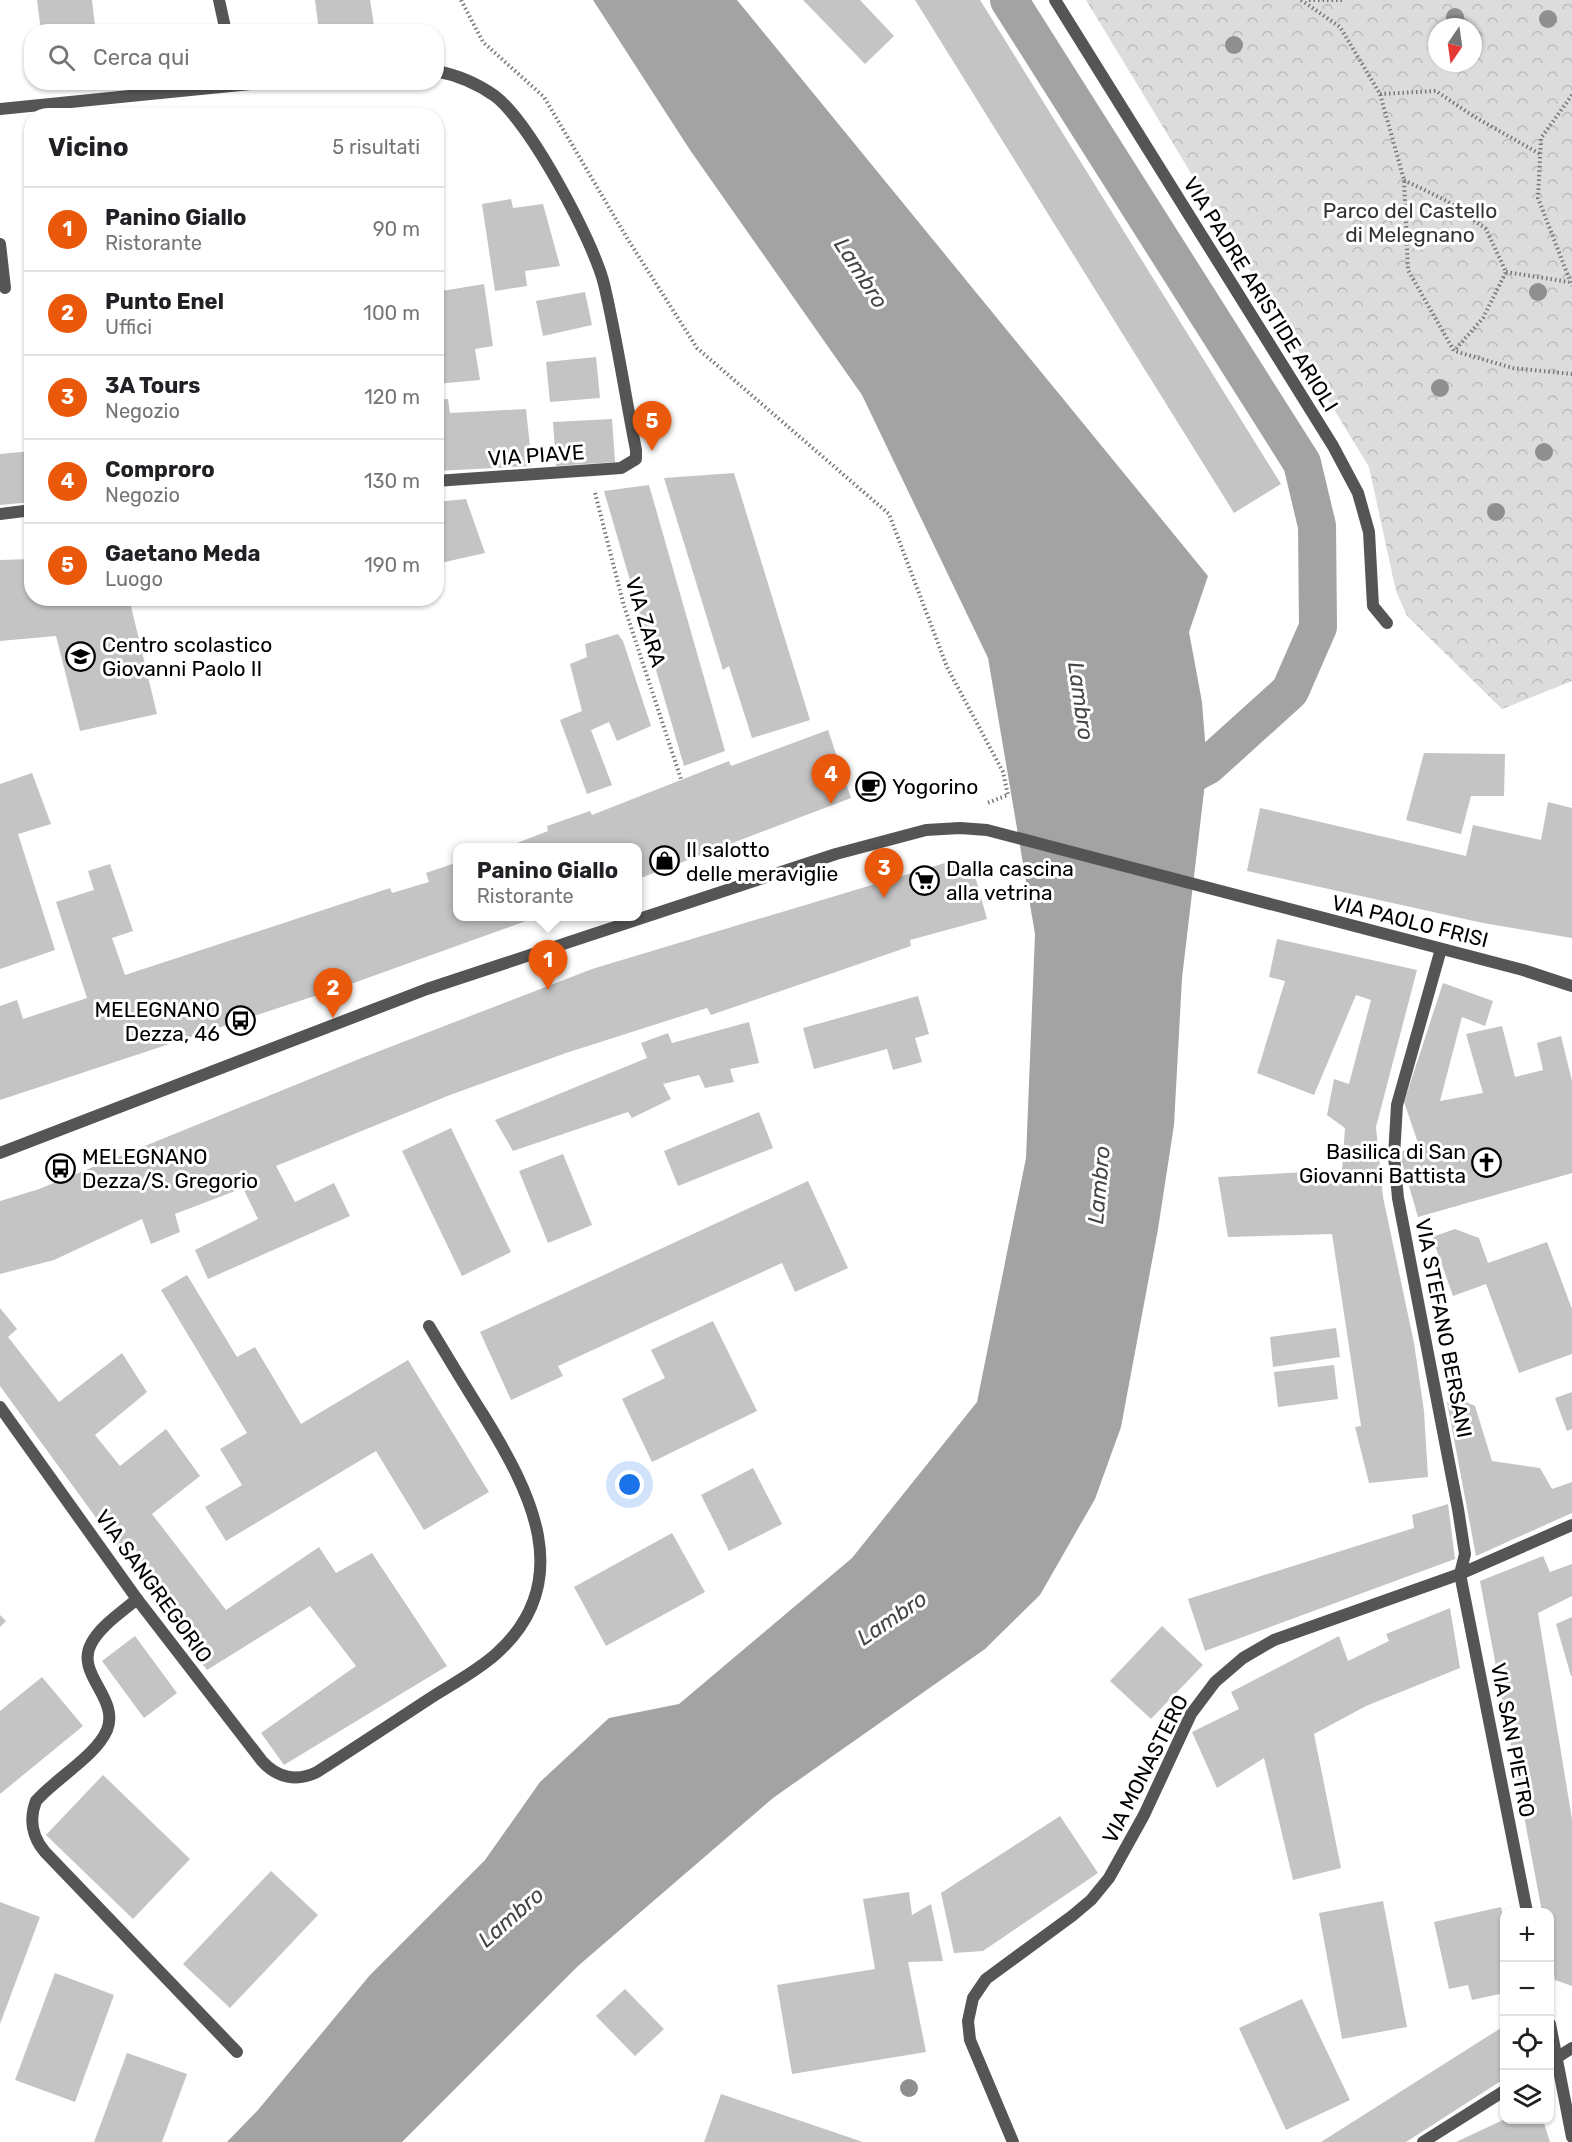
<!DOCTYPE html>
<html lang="it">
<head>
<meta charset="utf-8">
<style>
	:root { --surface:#fff; --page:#f2f2f2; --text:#202124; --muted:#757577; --line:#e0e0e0; --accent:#ea580c }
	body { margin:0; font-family:Rubik,sans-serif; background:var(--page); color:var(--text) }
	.controls { position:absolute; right:18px; bottom:18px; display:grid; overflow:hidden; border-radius:12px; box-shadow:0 2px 4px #0004 }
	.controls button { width:54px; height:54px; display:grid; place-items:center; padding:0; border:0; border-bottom:2px solid var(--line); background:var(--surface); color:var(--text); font:30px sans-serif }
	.compass { position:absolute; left:1428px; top:18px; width:54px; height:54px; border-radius:50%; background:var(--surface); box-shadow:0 2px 4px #0004; rotate:193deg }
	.you { position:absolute; left:630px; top:1485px; width:21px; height:21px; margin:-15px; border:4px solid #fff; border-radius:50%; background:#1a73e8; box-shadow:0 0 0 9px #1a73e833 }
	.badge { display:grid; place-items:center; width:39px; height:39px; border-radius:50%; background:var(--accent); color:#fff; font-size:20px; font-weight:700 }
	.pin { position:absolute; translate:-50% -50px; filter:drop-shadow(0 2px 3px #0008) }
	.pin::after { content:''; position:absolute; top:32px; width:21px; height:18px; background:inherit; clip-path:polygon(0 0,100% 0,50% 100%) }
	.popup { position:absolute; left:453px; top:843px; width:189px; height:78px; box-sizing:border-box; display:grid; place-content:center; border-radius:12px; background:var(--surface); filter:drop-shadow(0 2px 4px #0005); font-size:20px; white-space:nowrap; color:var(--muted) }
	.popup b { font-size:22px; color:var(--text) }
	.popup::after { content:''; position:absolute; left:50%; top:100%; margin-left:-12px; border:12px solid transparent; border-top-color:var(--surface) }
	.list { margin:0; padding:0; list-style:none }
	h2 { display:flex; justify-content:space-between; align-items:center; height:78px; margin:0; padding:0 24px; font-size:26px }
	h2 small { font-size:20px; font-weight:400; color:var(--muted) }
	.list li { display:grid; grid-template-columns:39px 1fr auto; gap:18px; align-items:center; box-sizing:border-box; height:84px; padding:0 24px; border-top:2px solid var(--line) }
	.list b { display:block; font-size:22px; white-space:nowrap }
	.list p { margin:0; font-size:20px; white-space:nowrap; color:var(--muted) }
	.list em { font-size:20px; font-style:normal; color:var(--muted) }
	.icon { flex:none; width:33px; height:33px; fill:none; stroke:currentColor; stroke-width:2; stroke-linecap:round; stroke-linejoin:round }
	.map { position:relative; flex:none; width:1572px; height:2142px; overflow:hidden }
	.search { position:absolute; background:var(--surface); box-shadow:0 2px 4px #0004; left:24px; top:24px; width:420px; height:66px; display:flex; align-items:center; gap:15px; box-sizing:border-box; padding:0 21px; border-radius:24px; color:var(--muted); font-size:22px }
	.panel { position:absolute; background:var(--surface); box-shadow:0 2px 4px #0004; left:24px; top:108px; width:420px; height:498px; border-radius:24px }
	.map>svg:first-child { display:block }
	.park { fill:url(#park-crowns); fill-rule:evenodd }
	.water { fill:#a3a3a3 }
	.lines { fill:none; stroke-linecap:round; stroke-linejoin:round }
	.canal { stroke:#a3a3a3; stroke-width:38 }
	.building { fill:#c4c4c4 }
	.path { stroke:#777; stroke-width:4; stroke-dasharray:1.5 3; stroke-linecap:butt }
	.service { stroke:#555; stroke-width:12 }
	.minor { stroke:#555; stroke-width:12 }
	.tree { fill:#8f8f8f }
	.labels { text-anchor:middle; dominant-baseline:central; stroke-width:6; stroke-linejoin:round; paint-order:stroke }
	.park-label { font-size:21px; fill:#333; stroke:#fff }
	.street-label { font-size:21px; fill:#000; stroke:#fff }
	.poi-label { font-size:21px; fill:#000; stroke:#fff; text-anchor:start }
	.water-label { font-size:22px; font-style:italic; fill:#444; stroke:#fff }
</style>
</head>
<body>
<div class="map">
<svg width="1572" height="2142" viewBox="0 0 1572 2142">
	<defs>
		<pattern id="park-crowns" width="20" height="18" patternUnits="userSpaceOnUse" patternTransform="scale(1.5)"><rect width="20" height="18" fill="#dcdcdc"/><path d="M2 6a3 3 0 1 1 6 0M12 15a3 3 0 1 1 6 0" fill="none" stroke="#bbb"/></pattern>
	</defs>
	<rect width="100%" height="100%" fill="#fff"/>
	<path class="park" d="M1086,0H1572V681L1502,709L1407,616L1396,591L1369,467ZM1437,27H1473V63H1437Z"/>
	<path class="water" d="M593,0H737L1208,576L1189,632L1202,702L1207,766L1182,978L1174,1125L1158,1229L1121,1427L1095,1499L1040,1595L985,1649L773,1798L578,1966L402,2142H227L258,2110L370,1975L485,1860L540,1782L609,1718L679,1704L852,1558L977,1402L1026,1158L1035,934L988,658L862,395L690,150Z"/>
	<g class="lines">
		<path class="canal" d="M1009,0L1302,463L1317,526L1318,627L1290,691L1207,766L1163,789"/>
	</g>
	<g class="building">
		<path d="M37,0H92L95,26L41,32Z"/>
		<path d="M315,0H370L375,32H319Z"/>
		<path d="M803,0H860L894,36L865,64Z"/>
		<path d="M915,0H980L1281,484L1234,513Z"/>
		<path d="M511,199L513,208L543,204L560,266L525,271L527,286L495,291L482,204Z"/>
		<path d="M436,211L442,240L436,241Z"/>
		<path d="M484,284L493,346L475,349L480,380L436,384V292Z"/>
		<path d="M585,292L592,325L543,336L536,301Z"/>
		<path d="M596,357L600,398L550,402L546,362Z"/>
		<path d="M448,399L450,413L526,409L532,466L436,471V400Z"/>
		<path d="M612,419L615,462L556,466L553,422Z"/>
		<path d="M32,451V502L0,505V454Z"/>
		<path d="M734,473L810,720L752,738L729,666L723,670L664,478Z"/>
		<path d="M649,485L725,751L684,766L604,491Z"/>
		<path d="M466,499L485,553L436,564V502Z"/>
		<path d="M32,559V598H129L157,714L80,731L56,636L0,641V560Z"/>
		<path d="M618,634L623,641L651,726L617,741L609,722L591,730L612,785L587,794L560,720L582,711L570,664L587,657L585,644Z"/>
		<path d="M828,730L851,798L638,879V848H504L548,831L547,826L590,811L592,815L729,761L731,766Z"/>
		<path d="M1424,753L1505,754L1504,796H1471L1461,834L1406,820Z"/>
		<path d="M32,773L51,824L18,834L55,950L0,969V784Z"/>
		<path d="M1548,802L1572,808V938L1483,923L1247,871L1260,808L1466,856L1473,825L1541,840Z"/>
		<path d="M458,862V916L537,917L348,985L0,1100V1006L17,1000L23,1019L87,998L56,902L94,890L88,871L110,864L133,931L112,938L125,975L390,888L392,893L429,882L426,873Z"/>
		<path d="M945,863L972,865L987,919L910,940L911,946L711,1015L707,1008L566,1053L450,1095L276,1166L295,1202L334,1183L350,1216L208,1279L195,1250L258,1219L243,1188L175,1214L180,1232L151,1244L142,1219L54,1260L0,1274V1201L39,1189L364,1057L592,969Z"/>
		<path d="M1277,939L1417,970L1376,1127L1383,1197L1414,1343L1424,1411L1428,1477L1369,1483L1355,1427L1361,1426L1332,1234L1228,1237L1218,1177L1342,1170L1345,1128L1327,1115L1334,1079L1349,1084L1371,1000L1356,995L1314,1095L1257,1073L1285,981L1269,977Z"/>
		<path d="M1443,983L1493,1001L1485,1026L1462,1017L1440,1101L1483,1093L1466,1034L1502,1026L1515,1077L1543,1070L1537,1043L1561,1036L1572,1081V1173L1418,1217L1399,1152L1419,1146L1404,1102Z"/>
		<path d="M918,996L929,1034L915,1038L922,1062L893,1070L887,1049L814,1069L803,1028Z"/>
		<path d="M749,1022L759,1063L730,1069L734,1082L705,1088L699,1075L663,1084L671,1099L632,1118L628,1112L513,1151L495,1120L647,1058L641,1043L668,1033L672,1043Z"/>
		<path d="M759,1112L773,1148L678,1186L664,1151Z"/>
		<path d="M451,1128L511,1252L462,1276L402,1151Z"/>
		<path d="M563,1154L592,1225L548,1243L519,1171Z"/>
		<path d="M808,1181L848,1268L795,1292L782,1263L558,1366L563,1376L511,1400L480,1332Z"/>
		<path d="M1455,1229L1479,1238L1488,1263L1547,1242L1572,1309V1354L1519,1373L1486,1284L1453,1296L1432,1237Z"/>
		<path d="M187,1275L237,1357L255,1347L301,1424L408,1360L489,1492L424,1530L376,1451L226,1541L205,1507L242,1485L220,1449L247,1433L161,1290Z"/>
		<path d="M0,1308L17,1329L8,1337L59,1402L122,1353L147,1392L95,1435L120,1466L166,1429L200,1476L152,1514L226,1610L319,1547L336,1573L372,1553L447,1666L284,1765L261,1733L356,1666L310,1606L207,1670L0,1386Z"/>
		<path d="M713,1321L757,1411L652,1462L622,1399L665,1378L651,1350Z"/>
		<path d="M1336,1328L1340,1357L1273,1367L1270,1337Z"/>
		<path d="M1334,1365L1338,1399L1278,1407L1274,1372Z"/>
		<path d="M1572,1392V1429L1567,1431L1555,1398Z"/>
		<path d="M1457,1398L1475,1406L1492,1461L1540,1468L1552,1489L1572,1482V1513L1476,1556L1447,1402Z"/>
		<path d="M753,1468L782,1524L729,1551L701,1495Z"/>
		<path d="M1448,1504L1455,1559L1205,1651L1188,1599L1414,1528L1412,1515Z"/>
		<path d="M672,1533L705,1592L606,1646L574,1587Z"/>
		<path d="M1543,1556L1550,1572L1572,1564V1596L1538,1613L1572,1819V1986L1555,1980L1550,1951V1912H1542L1480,1581Z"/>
		<path d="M1450,1608L1460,1668L1366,1706L1314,1734L1341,1868L1293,1880L1264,1758L1217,1788L1192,1732L1239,1709L1231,1692L1339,1636L1348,1661L1389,1641L1386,1634Z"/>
		<path d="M0,1615L6,1621L0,1627Z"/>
		<path d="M1572,1617V1676H1571L1556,1624Z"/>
		<path d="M1162,1626L1203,1665L1151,1719L1110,1681Z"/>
		<path d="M135,1636L177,1693L144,1718L102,1661Z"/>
		<path d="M42,1677L83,1726L0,1794V1711Z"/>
		<path d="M103,1775L190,1859L133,1919L46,1835Z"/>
		<path d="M1060,1816L1098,1873L983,1951L954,1953L941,1893Z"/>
		<path d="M271,1871L318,1915L230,2008L183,1964Z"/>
		<path d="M909,1892L912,1915L931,1904L943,1961L908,1962L926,2052L792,2074L777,1985L875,1969L863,1899Z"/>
		<path d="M1383,1901L1407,2027L1342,2039L1319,1913Z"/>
		<path d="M0,1902L40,1917L0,2024Z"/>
		<path d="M1501,1907L1504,1921V1993L1472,2000L1468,1985L1449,1989L1434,1922Z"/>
		<path d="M55,1973L114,1995L75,2102L15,2080Z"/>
		<path d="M625,1989L664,2029L635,2056L596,2016Z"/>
		<path d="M1302,1999L1350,2100L1286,2130L1239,2028Z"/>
		<path d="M1504,2026V2079L1406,2142H1321Z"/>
		<path d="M127,2053L187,2074L162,2142H94Z"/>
		<path d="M721,2094L863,2142H704Z"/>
		<path d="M1503,2120H1543L1550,2142H1456Z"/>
	</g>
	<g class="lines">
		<g class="path">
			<path d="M461,0L483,42L544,97L627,238L697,348L889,514L947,667L1003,772L1008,795L987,803"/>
			<path d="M1301,0L1340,27L1380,94L1404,180L1408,270L1454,351L1513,368L1572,374"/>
			<path d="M1309,0H1344"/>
			<path d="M1380,94L1436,91L1473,116L1540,154"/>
			<path d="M1572,95L1541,138L1538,198L1572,286"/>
			<path d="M1404,180L1447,201L1486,229L1506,272L1483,318L1454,351"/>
			<path d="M1506,272L1569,282"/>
			<path d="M595,493L624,606L681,779"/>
		</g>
		<path class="service" d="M0,244L5,288"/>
		<g class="minor">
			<path d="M219,0L226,32"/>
			<path d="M1055,0L1333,446L1358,493L1369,532L1373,606L1387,623"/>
			<path d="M436,71C457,75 478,84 495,96C530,123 593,240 604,284C617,339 625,395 636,450V459L621,468L436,481"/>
			<path d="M0,109L270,82"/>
			<path d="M0,514L32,510"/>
			<path d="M1441,949L1397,1105L1394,1156L1398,1198L1458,1509L1465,1554L1460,1574L1527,1912"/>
			<path d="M0,1153L427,989L836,854L926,830L960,828L987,830L1523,970L1572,986"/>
			<path d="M0,1407L137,1599L262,1761C277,1778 297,1782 317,1772C356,1747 394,1722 432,1697C454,1683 477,1671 496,1654C578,1581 530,1491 484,1416C465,1386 447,1356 429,1326"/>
			<path d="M137,1599C122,1612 100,1626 91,1644C75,1674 120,1698 107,1730C96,1756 55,1779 36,1801C29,1819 32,1837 45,1852L237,2052"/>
			<path d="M1550,2024L1572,2137"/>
			<path d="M1550,2062L1572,2048"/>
			<path d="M1013,2142L970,2040L968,2021L973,1998L986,1979L1072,1916L1091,1900L1109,1878L1144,1815L1191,1714L1215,1682L1243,1658L1274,1640L1460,1574L1572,1525"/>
			<path d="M1423,2142L1504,2091"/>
		</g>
	</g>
	<g class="tree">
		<circle cx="1455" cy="17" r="9"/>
		<circle cx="1548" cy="19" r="9"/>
		<circle cx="1234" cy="45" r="9"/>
		<circle cx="1538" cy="292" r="9"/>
		<circle cx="1440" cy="388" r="9"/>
		<circle cx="1544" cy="452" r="9"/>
		<circle cx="1496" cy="512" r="9"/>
		<circle cx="909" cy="2088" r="9"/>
	</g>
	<defs>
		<symbol id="school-ring" viewBox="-11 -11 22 22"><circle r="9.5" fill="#fff" stroke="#000" stroke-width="1.5"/><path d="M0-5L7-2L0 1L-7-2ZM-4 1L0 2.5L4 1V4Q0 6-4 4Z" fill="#000"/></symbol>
		<symbol id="cafe-ring" viewBox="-11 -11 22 22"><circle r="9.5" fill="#fff" stroke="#000" stroke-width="1.5"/><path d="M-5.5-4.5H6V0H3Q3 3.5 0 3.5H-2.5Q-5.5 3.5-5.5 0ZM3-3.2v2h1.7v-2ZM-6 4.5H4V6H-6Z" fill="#000"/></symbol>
		<symbol id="shop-ring" viewBox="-11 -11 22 22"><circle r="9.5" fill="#fff" stroke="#000" stroke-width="1.5"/><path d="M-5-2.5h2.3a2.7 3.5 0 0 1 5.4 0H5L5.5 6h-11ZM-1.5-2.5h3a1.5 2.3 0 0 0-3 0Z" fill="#000"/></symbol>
		<symbol id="supermarket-ring" viewBox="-11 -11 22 22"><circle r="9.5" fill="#fff" stroke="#000" stroke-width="1.5"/><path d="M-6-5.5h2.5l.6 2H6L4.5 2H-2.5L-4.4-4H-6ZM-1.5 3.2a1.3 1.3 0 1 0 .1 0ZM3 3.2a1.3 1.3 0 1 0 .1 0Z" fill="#000"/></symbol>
		<symbol id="bus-ring" viewBox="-11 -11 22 22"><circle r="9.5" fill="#fff" stroke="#000" stroke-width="1.5"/><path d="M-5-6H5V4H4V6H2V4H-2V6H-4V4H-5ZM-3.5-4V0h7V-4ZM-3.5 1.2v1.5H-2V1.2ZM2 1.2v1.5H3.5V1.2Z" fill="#000"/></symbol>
		<symbol id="church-ring" viewBox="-11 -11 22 22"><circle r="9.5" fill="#fff" stroke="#000" stroke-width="1.5"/><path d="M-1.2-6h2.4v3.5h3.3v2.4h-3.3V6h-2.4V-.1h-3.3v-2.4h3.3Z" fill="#000"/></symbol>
	</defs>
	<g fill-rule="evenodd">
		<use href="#school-ring" x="64" y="640" width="33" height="33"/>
		<use href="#cafe-ring" x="854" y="770" width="33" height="33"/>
		<use href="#shop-ring" x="648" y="844" width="33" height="33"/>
		<use href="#supermarket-ring" x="908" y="864" width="33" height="33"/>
		<use href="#bus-ring" x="224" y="1004" width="33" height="33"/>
		<use href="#church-ring" x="1470" y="1146" width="33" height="33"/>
		<use href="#bus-ring" x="44" y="1152" width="33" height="33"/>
	</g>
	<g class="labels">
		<g class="park-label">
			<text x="1410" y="210">Parco del Castello<tspan x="1410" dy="24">di Melegnano</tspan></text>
		</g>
		<g class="street-label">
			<text transform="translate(1261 294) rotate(58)">VIA PADRE ARISTIDE ARIOLI</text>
			<text transform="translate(536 455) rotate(-4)">VIA PIAVE</text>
			<text transform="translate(646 622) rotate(73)">VIA ZARA</text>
			<text transform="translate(1410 921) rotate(14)">VIA PAOLO FRISI</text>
			<text transform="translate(1444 1328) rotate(79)">VIA STEFANO BERSANI</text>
			<text transform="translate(154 1586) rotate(54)">VIA SANGREGORIO</text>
			<text transform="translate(1513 1740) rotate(79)">VIA SAN PIETRO</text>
			<text transform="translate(1145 1769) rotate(-63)">VIA MONASTERO</text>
		</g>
		<g class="poi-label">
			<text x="102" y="644">Centro scolastico<tspan x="102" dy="24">Giovanni Paolo II</tspan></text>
			<text x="892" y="786">Yogorino</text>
			<text x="686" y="849">Il salotto<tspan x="686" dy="24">delle meraviglie</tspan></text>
			<text x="946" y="868">Dalla cascina<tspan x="946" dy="24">alla vetrina</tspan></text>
			<text x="220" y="1009" text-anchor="end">MELEGNANO<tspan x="220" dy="24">Dezza, 46</tspan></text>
			<text x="1466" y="1151" text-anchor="end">Basilica di San<tspan x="1466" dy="24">Giovanni Battista</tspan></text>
			<text x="82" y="1156">MELEGNANO<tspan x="82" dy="24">Dezza/S. Gregorio</tspan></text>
		</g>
		<g class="water-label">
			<text transform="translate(861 273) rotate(57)">Lambro</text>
			<text transform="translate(1081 701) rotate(82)">Lambro</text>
			<text transform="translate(1099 1185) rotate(-85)">Lambro</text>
			<text transform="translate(892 1618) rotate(-34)">Lambro</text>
			<text transform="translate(511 1917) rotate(-41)">Lambro</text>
		</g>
	</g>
</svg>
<div class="controls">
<button>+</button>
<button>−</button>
<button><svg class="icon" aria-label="locate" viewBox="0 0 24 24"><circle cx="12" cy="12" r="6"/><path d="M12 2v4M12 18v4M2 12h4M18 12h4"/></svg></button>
<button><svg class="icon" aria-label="layers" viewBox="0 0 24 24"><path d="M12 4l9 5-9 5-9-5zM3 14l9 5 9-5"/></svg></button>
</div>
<svg class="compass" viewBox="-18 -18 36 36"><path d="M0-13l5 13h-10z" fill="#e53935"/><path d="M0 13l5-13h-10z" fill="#757577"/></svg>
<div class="you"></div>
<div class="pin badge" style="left:548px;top:990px">1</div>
<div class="popup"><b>Panino Giallo</b>Ristorante</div>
<div class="pin badge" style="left:333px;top:1018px">2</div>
<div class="pin badge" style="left:884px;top:898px">3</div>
<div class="pin badge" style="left:831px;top:804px">4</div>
<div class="pin badge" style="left:652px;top:451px">5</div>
<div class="search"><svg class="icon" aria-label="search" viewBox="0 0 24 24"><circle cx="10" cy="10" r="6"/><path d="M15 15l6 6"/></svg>Cerca qui</div>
<section class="panel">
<h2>Vicino<small>5 risultati</small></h2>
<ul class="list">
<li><span class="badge">1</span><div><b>Panino Giallo</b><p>Ristorante</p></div><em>90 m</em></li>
<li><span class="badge">2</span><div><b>Punto Enel</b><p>Uffici</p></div><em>100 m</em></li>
<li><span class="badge">3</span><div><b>3A Tours</b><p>Negozio</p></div><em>120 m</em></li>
<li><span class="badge">4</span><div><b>Comproro</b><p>Negozio</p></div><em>130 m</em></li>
<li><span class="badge">5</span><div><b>Gaetano Meda</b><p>Luogo</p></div><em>190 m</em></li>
</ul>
</section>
</div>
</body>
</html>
